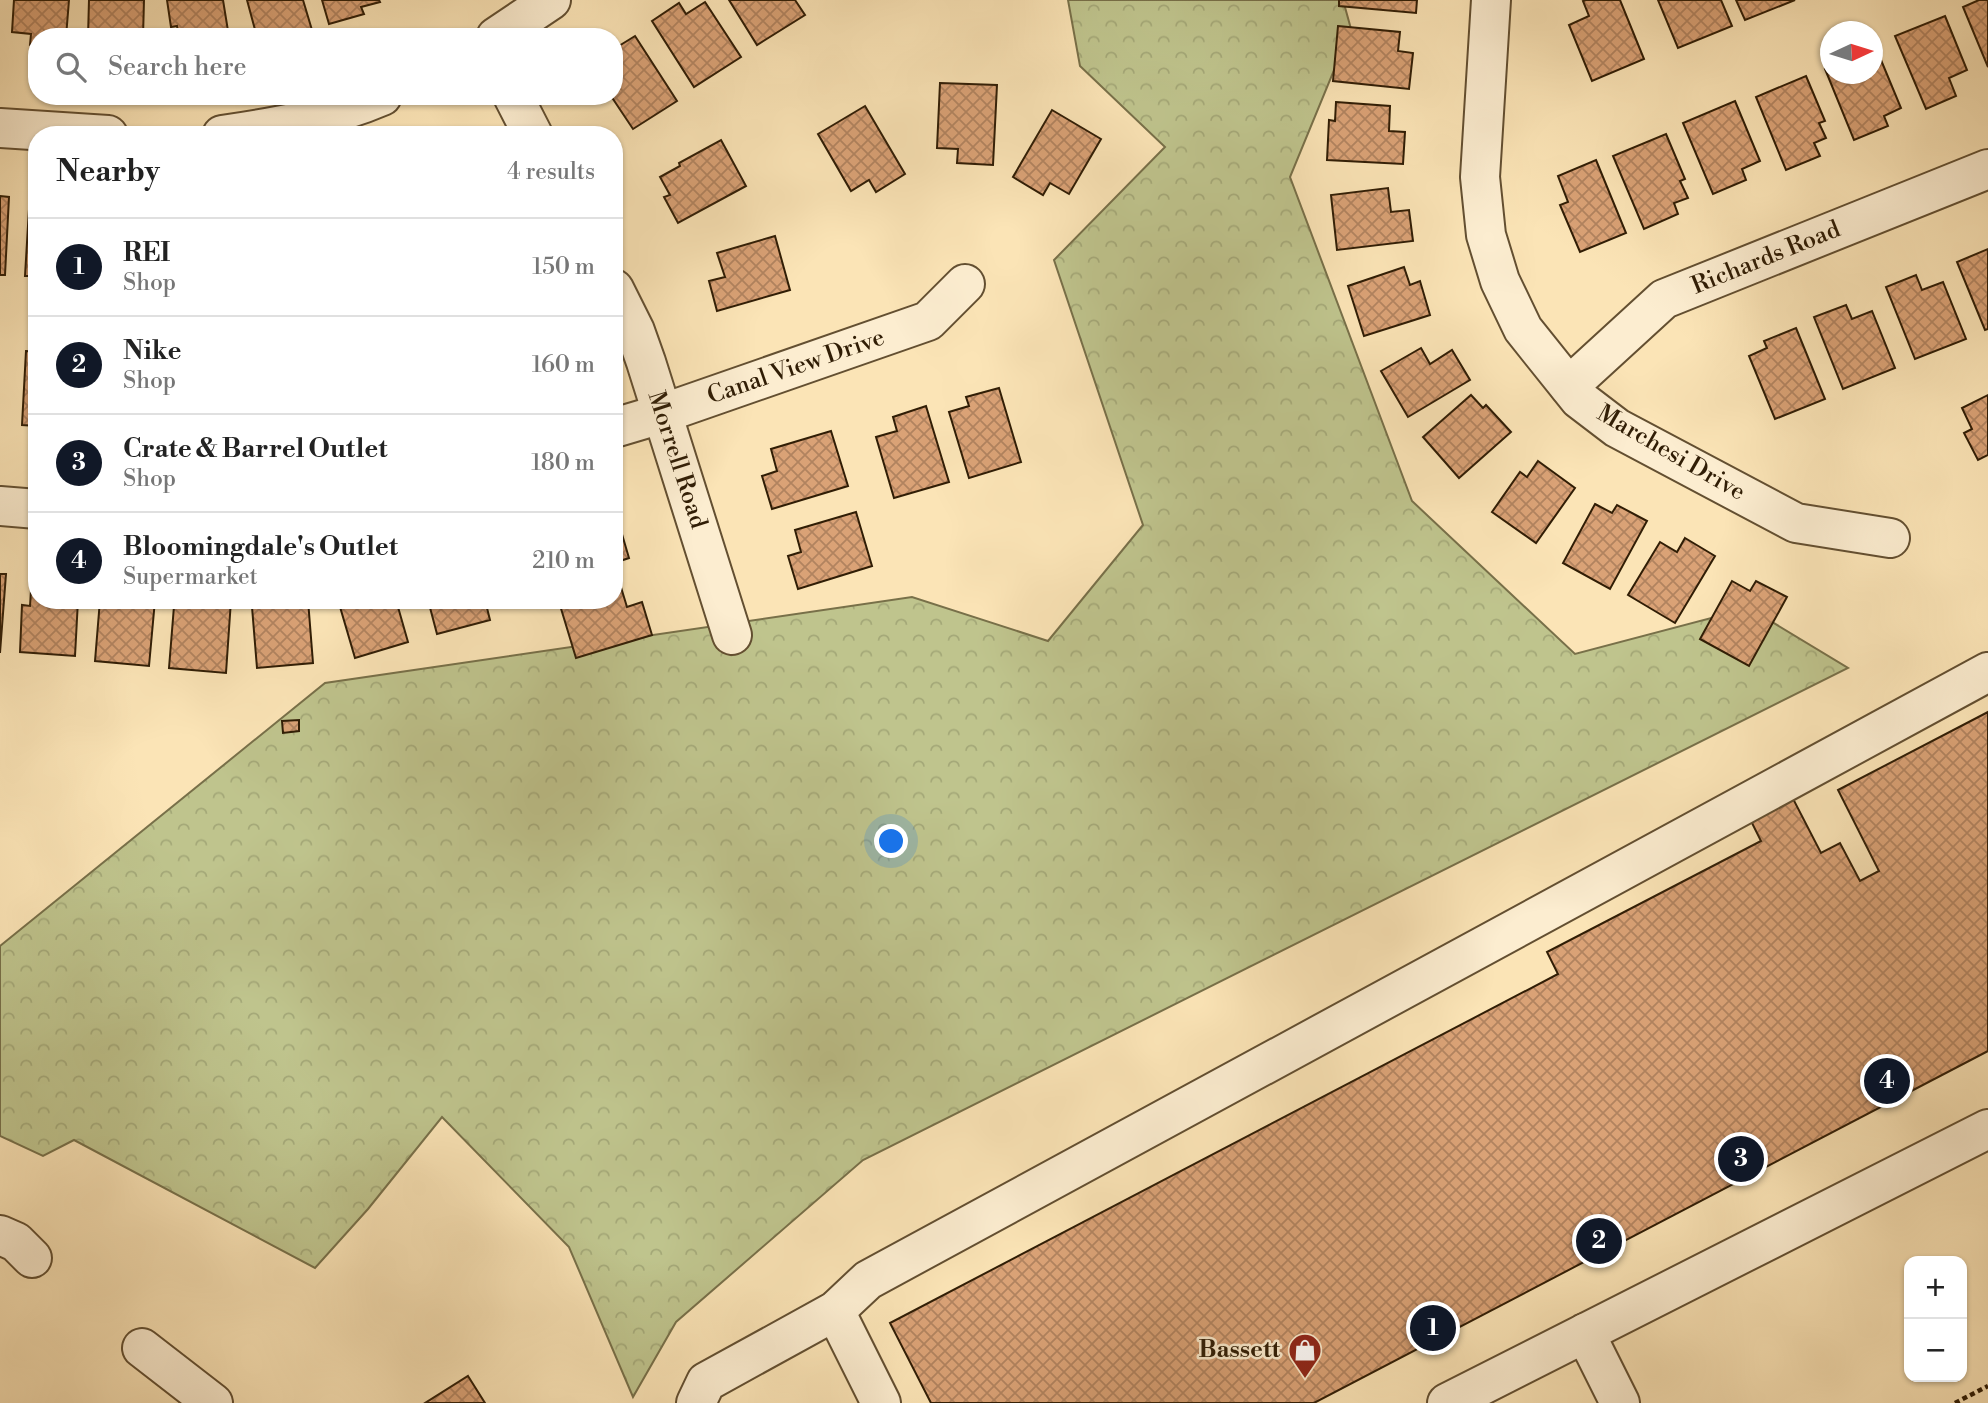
<!DOCTYPE html>
<html lang="en">
<head>
<meta charset="utf-8">
<style>
	:root { --surface:#fff; --page:#f2f2f2; --text:#222; --muted:#767676; --line:#e0e0e0; --accent:#111827 }
	body { margin:0; font-family:"Libre Bodoni",serif; background:var(--page); color:var(--text) }
	.controls { position:absolute; right:21px; bottom:21px; display:grid; overflow:hidden; border-radius:14px; box-shadow:0 2px 5px #0004 }
	.controls button { width:63px; height:63px; display:grid; place-items:center; padding:0; border:0; border-bottom:2px solid var(--line); background:var(--surface); color:var(--text); font:35px sans-serif }
	.compass { position:absolute; left:1820px; top:21px; width:63px; height:63px; border-radius:50%; background:var(--surface); box-shadow:0 2px 5px #0004; rotate:86deg }
	.you { position:absolute; left:892px; top:842px; width:24px; height:24px; margin:-18px; border:5px solid #fff; border-radius:50%; background:#1a73e8; box-shadow:0 0 0 10px #1a73e833 }
	.badge { display:grid; place-items:center; width:46px; height:46px; border-radius:50%; background:var(--accent); color:#fff; font-size:23px; font-weight:700 }
	.pin { position:absolute; translate:-50% -50%; border:4px solid #fff; box-shadow:0 2px 7px #0006 }
	.list { margin:0; padding:0; list-style:none }
	h2 { display:flex; justify-content:space-between; align-items:center; height:91px; margin:0; padding:0 28px; font-size:30px }
	h2 small { font-size:23px; font-weight:400; color:var(--muted) }
	.list li { display:grid; grid-template-columns:46px 1fr auto; gap:21px; align-items:center; box-sizing:border-box; height:98px; padding:0 28px; border-top:2px solid var(--line) }
	.list b { display:block; font-size:26px; white-space:nowrap }
	.list p { margin:0; font-size:23px; white-space:nowrap; color:var(--muted) }
	.list em { font-size:23px; font-style:normal; color:var(--muted) }
	.icon { flex:none; width:38px; height:38px; fill:none; stroke:currentColor; stroke-width:2; stroke-linecap:round; stroke-linejoin:round }
	.map { position:relative; flex:none; width:1988px; height:1403px; overflow:hidden }
	.search { position:absolute; background:var(--surface); box-shadow:0 2px 5px #0004; left:28px; top:28px; width:595px; height:77px; display:flex; align-items:center; gap:18px; box-sizing:border-box; padding:0 24px; border-radius:28px; color:var(--muted); font-size:26px }
	.panel { position:absolute; background:var(--surface); box-shadow:0 2px 5px #0004; left:28px; top:126px; width:595px; height:483px; border-radius:28px }
	.map>svg:first-child { display:block }
	.forest { fill:url(#forest-crowns); stroke:#787049; stroke-width:2 }
	.building { fill:url(#building-cross-hatch); stroke:#301d05; stroke-width:2 }
	.lines { fill:none; stroke-linecap:round; stroke-linejoin:round }
	.minor-casing { stroke:#634f31; stroke-width:42 }
	.path { stroke:#301d05; stroke-width:4.5; stroke-dasharray:5 3.5; stroke-linecap:butt }
	.minor { stroke:#fcedd0; stroke-width:38 }
	.labels { text-anchor:middle; dominant-baseline:central; stroke-width:5; stroke-linejoin:round; paint-order:stroke }
	.street-label { font-size:24px; fill:#301d05; stroke:#fcedd0 }
	.poi-label { font-size:24px; font-weight:bold; fill:#301d05; stroke:#fcedd0; text-anchor:end }
</style>
</head>
<body>
<div class="map">
<svg width="1988" height="1403" viewBox="0 0 1988 1403">
	<defs>
		<pattern id="forest-crowns" width="20" height="18" patternUnits="userSpaceOnUse" patternTransform="scale(1.75)"><rect width="20" height="18" fill="#bfc48d"/><path d="M2 6a3 3 0 1 1 6 0M12 15a3 3 0 1 1 6 0" fill="none" stroke="#a4a878"/></pattern>
		<pattern id="building-cross-hatch" width="8" height="8" patternUnits="userSpaceOnUse" patternTransform="scale(1.75)"><rect width="8" height="8" fill="#daa276"/><path d="M0 0l8 8M0 8l8-8" fill="none" stroke="#b1835f"/></pattern>
	</defs>
	<rect width="100%" height="100%" fill="#fbe4b6"/>
	<filter id="stains"><feTurbulence type="fractalNoise" baseFrequency=".00286" numOctaves="4"/><feColorMatrix values="0 0 0 0 .2 0 0 0 0 .09 0 0 0 0 .02 0 0 0 .5 -.17"/></filter>
	<radialGradient id="worn" r=".72"><stop offset=".6" stop-color="#630" stop-opacity="0"/><stop offset="1" stop-color="#630" stop-opacity=".3"/></radialGradient>
	<path class="forest" d="M1068,0H1343L1351,29L1290,177L1412,501L1575,654L1749,608L1848,668L863,1160L676,1322L633,1397L569,1247L442,1117L368,1209L315,1268L74,1140L43,1156L0,1136V946L325,683L912,597L1048,641L1143,525L1054,260L1165,147L1080,66Z"/>
	<g class="building">
		<path d="M14,0H69L66,37H37V46L30,45L31,34L12,32Z"/>
		<path d="M89,0H144L143,37H88Z"/>
		<path d="M167,0H223L229,37H179L177,26L171,27Z"/>
		<path d="M247,0H303L312,30L291,37H278L277,33L257,37Z"/>
		<path d="M322,0H379L380,2L361,7L364,14L329,24Z"/>
		<path d="M729,0H795L805,15L757,45Z"/>
		<path d="M1339,0H1417L1416,13L1339,6Z"/>
		<path d="M1586,0H1620L1644,59L1592,81L1569,25L1589,16L1583,1Z"/>
		<path d="M1658,0H1721L1732,26L1678,48Z"/>
		<path d="M1736,0H1795L1745,20Z"/>
		<path d="M1979,0H1988V67L1963,7Z"/>
		<path d="M705,2L741,57L694,87L652,21L679,3L686,14Z"/>
		<path d="M1945,16L1967,70L1949,78L1956,96L1926,109L1895,36Z"/>
		<path d="M1338,26L1400,32L1398,51L1413,53L1409,89L1333,81Z"/>
		<path d="M635,36L677,101L633,129L611,96H614V49Z"/>
		<path d="M1876,48L1901,108L1884,116L1888,126L1854,140L1825,69L1830,67V74H1872V49Z"/>
		<path d="M1806,76L1825,121L1819,123L1826,138L1814,143L1820,156L1786,170L1756,97Z"/>
		<path d="M940,83L997,85L993,165L957,163L958,149L937,148Z"/>
		<path d="M1735,101L1760,161L1742,169L1746,180L1713,194L1683,123Z"/>
		<path d="M1336,102L1390,106L1389,131L1405,132L1403,164L1327,160L1329,120L1335,121Z"/>
		<path d="M865,106L905,174L876,192L869,180L851,191L818,134Z"/>
		<path d="M1052,110L1101,139L1069,194L1050,183L1043,195L1013,177Z"/>
		<path d="M1666,134L1685,179L1680,181L1688,198L1674,203L1678,214L1644,229L1613,156Z"/>
		<path d="M721,140L746,186L678,223L664,197L670,195L660,177L680,166L679,163Z"/>
		<path d="M1596,160L1626,233L1580,252L1560,205L1568,202L1558,176Z"/>
		<path d="M1388,188L1391,212L1409,210L1413,241L1337,250L1331,195Z"/>
		<path d="M0,196L9,197L5,275H0Z"/>
		<path d="M29,209L37,210V276H25Z"/>
		<path d="M775,236L790,290L717,311L709,281L725,277L717,253Z"/>
		<path d="M1988,249V329L1985,330L1957,262Z"/>
		<path d="M1404,267L1410,285L1420,281L1430,315L1364,336L1348,286Z"/>
		<path d="M1916,275L1922,290L1943,282L1966,339L1915,359L1886,287Z"/>
		<path d="M1846,305L1852,319L1872,311L1895,368L1843,389L1814,317Z"/>
		<path d="M1796,328L1825,399L1775,419L1749,356L1767,348L1764,341Z"/>
		<path d="M1421,348L1430,364L1452,350L1470,380L1408,417L1381,371Z"/>
		<path d="M26,351L37,352V426L22,425Z"/>
		<path d="M999,388L1021,462L969,478L949,412L969,406L966,397Z"/>
		<path d="M1471,395L1483,408L1486,405L1511,432L1459,478L1423,437Z"/>
		<path d="M1988,395V455L1978,460L1964,433L1972,429L1962,408Z"/>
		<path d="M926,406L949,482L894,498L876,437L897,431L893,417Z"/>
		<path d="M831,431L848,486L772,509L762,476L777,471L771,449Z"/>
		<path d="M1538,461L1575,488L1536,543L1492,512L1520,472L1527,477Z"/>
		<path d="M1595,504L1612,513L1617,505L1647,521L1610,589L1563,563Z"/>
		<path d="M856,512L872,566L798,589L788,556L801,552L795,530Z"/>
		<path d="M619,524L629,558L614,563V526Z"/>
		<path d="M1685,538L1715,556L1675,623L1628,595L1660,542L1677,552Z"/>
		<path d="M0,574H6L0,653Z"/>
		<path d="M1732,581L1750,591L1756,581L1787,597L1749,666L1700,639Z"/>
		<path d="M620,584L627,607L642,602L652,635L576,658L559,602L566,600H614V586Z"/>
		<path d="M31,590H37V600H78L75,656L20,652L22,605L30,606Z"/>
		<path d="M100,600H155L149,666L95,661Z"/>
		<path d="M197,600H231L226,673L169,668L174,606L196,607Z"/>
		<path d="M273,600H308L313,663L257,668L252,607L273,605Z"/>
		<path d="M338,600H396L408,642L355,658Z"/>
		<path d="M428,600H485L490,620L437,634Z"/>
		<path d="M1988,712V1051L1314,1403H931L890,1323L1558,974L1547,952L1761,841L1745,809L1787,787L1821,853L1840,843L1860,881L1879,871L1838,790Z"/>
		<path d="M299,720V731L283,733L282,721Z"/>
		<path d="M468,1376L485,1403H425Z"/>
	</g>
	<g class="lines">
		<defs>
			<g id="minor">
				<path d="M1491,0L1480,177L1486,235L1500,281L1523,329L1579,399L1617,428L1796,523L1890,538"/>
				<path d="M496,37L551,0"/>
				<path d="M513,96L533,135"/>
				<path d="M0,128L108,135"/>
				<path d="M222,135C276,127 331,118 382,96"/>
				<path d="M614,289L635,331L646,362L732,635"/>
				<path d="M1569,386L1664,299L1988,169"/>
				<path d="M614,428L661,414L928,321L965,284"/>
				<path d="M0,506L37,509"/>
				<path d="M0,1235L16,1242L32,1258"/>
				<path d="M835,1311L881,1403"/>
				<path d="M1585,1333L1620,1403"/>
				<path d="M142,1348L213,1403"/>
				<path d="M696,1403L706,1382L835,1311L868,1280L1988,672"/>
				<path d="M1447,1403L1988,1129"/>
			</g>
		</defs>
		<use href="#minor" class="minor-casing"/>
		<path class="path" d="M1955,1403L1988,1386"/>
		<use href="#minor" class="minor"/>
	</g>
	<defs>
		<symbol id="shop-pin" viewBox="-11 -11 22 30"><path d="M0 17L-7.5 6A9.5 9.5 0 1 1 7.5 6Z" fill="#8f2418" stroke="#fcedd0"/><path d="M-5-2.5h2.3a2.7 3.5 0 0 1 5.4 0H5L5.5 6h-11ZM-1.5-2.5h3a1.5 2.3 0 0 0-3 0Z" fill="#fff"/></symbol>
	</defs>
	<g fill-rule="evenodd">
		<use href="#shop-pin" x="1286" y="1331" width="38" height="52"/>
	</g>
	<g class="labels">
		<g class="street-label">
			<text transform="translate(1766 258) rotate(-22)">Richards Road</text>
			<text transform="translate(796 367) rotate(-19)">Canal View Drive</text>
			<text transform="translate(1671 453) rotate(30)">Marchesi Drive</text>
			<text transform="translate(677 460) rotate(72)">Morrell Road</text>
		</g>
		<g class="poi-label">
			<text x="1280" y="1350">Bassett</text>
		</g>
	</g>
	<rect width="100%" height="100%" filter="url(#stains)"/>
	<rect width="100%" height="100%" fill="url(#worn)"/>
</svg>
<div class="controls">
<button>+</button>
<button>−</button>
</div>
<svg class="compass" viewBox="-18 -18 36 36"><path d="M0-13l5 13h-10z" fill="#e53935"/><path d="M0 13l5-13h-10z" fill="#767676"/></svg>
<div class="you"></div>
<div class="pin badge" style="left:1433px;top:1328px">1</div>
<div class="pin badge" style="left:1599px;top:1241px">2</div>
<div class="pin badge" style="left:1741px;top:1159px">3</div>
<div class="pin badge" style="left:1887px;top:1081px">4</div>
<div class="search"><svg class="icon" aria-label="search" viewBox="0 0 24 24"><circle cx="10" cy="10" r="6"/><path d="M15 15l6 6"/></svg>Search here</div>
<section class="panel">
<h2>Nearby<small>4 results</small></h2>
<ul class="list">
<li><span class="badge">1</span><div><b>REI</b><p>Shop</p></div><em>150 m</em></li>
<li><span class="badge">2</span><div><b>Nike</b><p>Shop</p></div><em>160 m</em></li>
<li><span class="badge">3</span><div><b>Crate &amp; Barrel Outlet</b><p>Shop</p></div><em>180 m</em></li>
<li><span class="badge">4</span><div><b>Bloomingdale's Outlet</b><p>Supermarket</p></div><em>210 m</em></li>
</ul>
</section>
</div>
</body>
</html>
